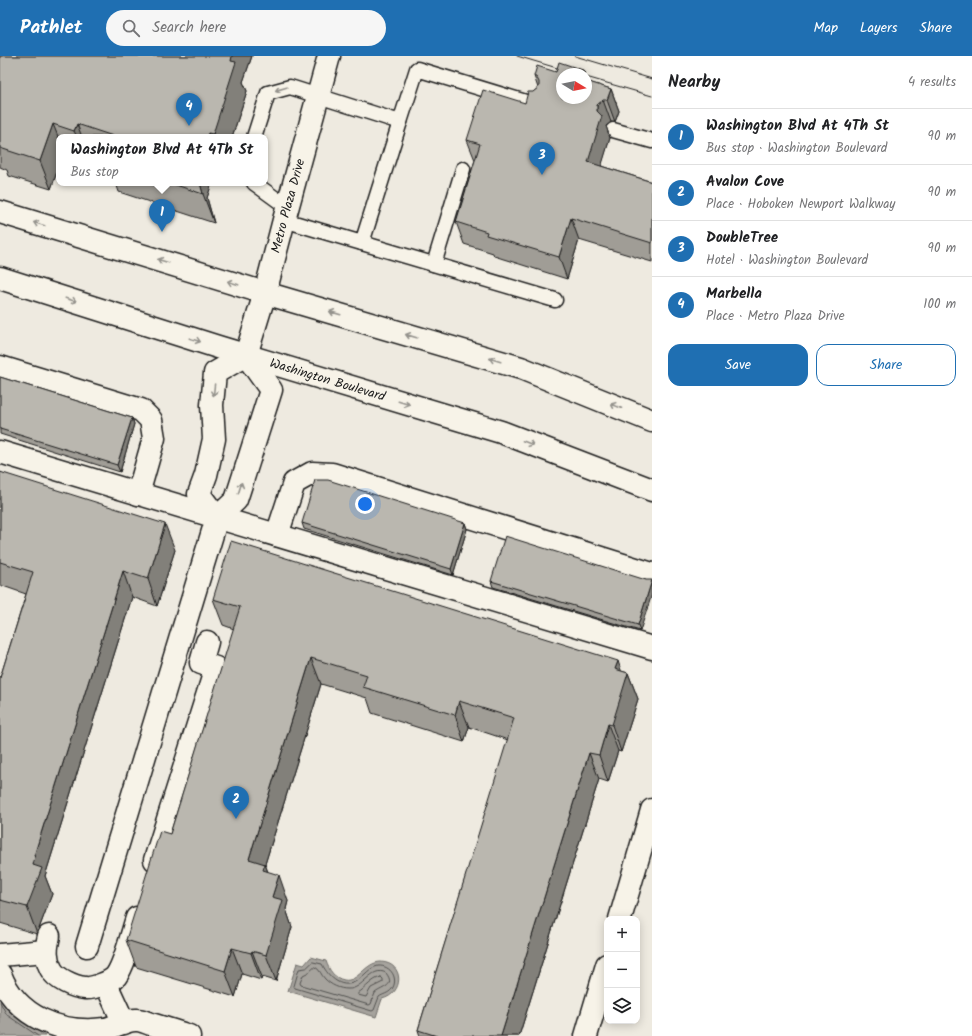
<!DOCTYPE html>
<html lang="en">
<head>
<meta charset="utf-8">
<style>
	:root { --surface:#fff; --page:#f6f6f6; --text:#202124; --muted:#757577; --line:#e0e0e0; --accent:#1f6fb2 }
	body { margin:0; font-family:Kalam,sans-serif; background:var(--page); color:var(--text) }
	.controls { position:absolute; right:12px; bottom:12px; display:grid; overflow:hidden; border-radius:8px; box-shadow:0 2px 10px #0003 }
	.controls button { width:36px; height:36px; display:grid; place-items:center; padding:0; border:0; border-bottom:1px solid var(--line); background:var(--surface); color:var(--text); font:20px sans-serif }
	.compass { position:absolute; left:556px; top:12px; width:36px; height:36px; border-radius:50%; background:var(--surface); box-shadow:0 2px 10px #0003; rotate:100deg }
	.you { position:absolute; left:365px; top:448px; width:14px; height:14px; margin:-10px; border:3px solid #fff; border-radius:50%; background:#1a73e8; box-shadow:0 0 0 6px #1a73e833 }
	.badge { display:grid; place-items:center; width:26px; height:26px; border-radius:50%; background:var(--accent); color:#fff; font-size:13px; font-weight:700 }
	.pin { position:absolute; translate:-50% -33px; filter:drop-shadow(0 1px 2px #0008) }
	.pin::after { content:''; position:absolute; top:21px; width:14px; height:12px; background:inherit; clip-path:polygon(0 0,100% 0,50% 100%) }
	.popup { position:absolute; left:56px; top:78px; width:212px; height:52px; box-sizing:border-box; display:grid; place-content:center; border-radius:8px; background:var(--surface); filter:drop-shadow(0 1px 3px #0005); font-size:13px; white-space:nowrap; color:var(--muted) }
	.popup b { font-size:15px; color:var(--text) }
	.popup::after { content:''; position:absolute; left:50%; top:100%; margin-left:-8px; border:8px solid transparent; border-top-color:var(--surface) }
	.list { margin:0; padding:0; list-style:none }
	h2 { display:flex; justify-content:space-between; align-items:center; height:52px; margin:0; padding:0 16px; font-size:17px }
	h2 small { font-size:13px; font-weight:400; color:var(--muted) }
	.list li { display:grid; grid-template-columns:26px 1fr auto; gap:12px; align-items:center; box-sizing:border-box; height:56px; padding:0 16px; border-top:1px solid var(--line) }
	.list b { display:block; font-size:15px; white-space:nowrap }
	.list p { margin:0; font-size:13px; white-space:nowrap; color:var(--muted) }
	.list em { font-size:13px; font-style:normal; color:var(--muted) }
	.actions { display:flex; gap:8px; padding:12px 16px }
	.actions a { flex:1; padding:9px 0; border:1px solid var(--accent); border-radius:12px; text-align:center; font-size:14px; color:var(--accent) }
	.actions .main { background:var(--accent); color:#fff }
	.icon { flex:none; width:22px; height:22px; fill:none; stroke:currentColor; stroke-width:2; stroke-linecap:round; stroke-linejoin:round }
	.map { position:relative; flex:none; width:652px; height:980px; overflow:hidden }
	header { display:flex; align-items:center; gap:24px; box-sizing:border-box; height:56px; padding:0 20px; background:var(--accent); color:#fff }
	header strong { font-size:19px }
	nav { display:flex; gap:22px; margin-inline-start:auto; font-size:14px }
	.search { width:280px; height:36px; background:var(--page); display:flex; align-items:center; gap:10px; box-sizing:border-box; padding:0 14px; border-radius:22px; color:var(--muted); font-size:15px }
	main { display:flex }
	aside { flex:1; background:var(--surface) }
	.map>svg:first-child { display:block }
	.water { fill:#a6a39d; stroke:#6f6d69 }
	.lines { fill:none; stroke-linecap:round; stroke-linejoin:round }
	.shore { stroke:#535250; stroke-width:1 }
	.lane-casing { stroke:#1c1c1c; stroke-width:17 }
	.street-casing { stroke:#1c1c1c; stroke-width:25 }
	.secondary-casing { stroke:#1c1c1c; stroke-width:25 }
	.lane { stroke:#f7f3e8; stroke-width:14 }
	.street { stroke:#f7f3e8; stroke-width:22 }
	.secondary { stroke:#f7f3e8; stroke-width:22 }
	.tram { stroke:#1c1c1c; stroke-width:1 }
	.wall { fill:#a09d96; stroke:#1c1c1c }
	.shaded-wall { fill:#82807a; stroke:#1c1c1c }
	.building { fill:#bab7af; stroke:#1c1c1c }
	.oneway { stroke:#94928c }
	.labels { text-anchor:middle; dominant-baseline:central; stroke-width:4; stroke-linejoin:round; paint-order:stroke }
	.street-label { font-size:13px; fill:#1c1c1c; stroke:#f7f3e8 }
</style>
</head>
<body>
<header>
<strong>Pathlet</strong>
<div class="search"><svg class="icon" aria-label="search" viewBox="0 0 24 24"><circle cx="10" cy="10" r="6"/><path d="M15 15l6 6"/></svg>Search here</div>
<nav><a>Map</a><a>Layers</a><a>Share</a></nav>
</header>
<main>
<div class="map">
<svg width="652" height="980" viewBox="0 0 652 980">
	<rect width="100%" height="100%" fill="#eeeae0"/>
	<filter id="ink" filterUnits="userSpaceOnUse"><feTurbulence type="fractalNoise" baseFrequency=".025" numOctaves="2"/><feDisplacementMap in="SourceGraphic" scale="8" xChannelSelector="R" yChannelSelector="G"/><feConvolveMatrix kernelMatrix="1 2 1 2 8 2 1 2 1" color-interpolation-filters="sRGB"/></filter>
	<g filter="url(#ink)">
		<g class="water">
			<path d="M311,901L326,905C329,914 334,922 344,924C358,927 365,906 381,906C405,907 404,938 382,943L376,961L288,935L297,907L304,909Z"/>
			<path d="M0,938L10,956L45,980H0Z"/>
		</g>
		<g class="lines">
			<g class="shore">
				<path d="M313,906L322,908C329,922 343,935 358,924C365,919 369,912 378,910C391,909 399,923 392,933C388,938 383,938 379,941L374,954L372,955L295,932L294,930L299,913L306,912Z"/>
				<path d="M315,911C320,913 321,919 325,923C331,929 339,933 348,933C363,934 371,909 386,917C396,930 383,931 375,937L371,948L369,949L301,929L300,927L303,919L309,916Z"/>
				<path d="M381,921L383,923V926L371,932L366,941L358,939V937C366,932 372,923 381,921Z"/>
				<path d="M0,946L7,959L38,980"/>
			</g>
			<defs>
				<g id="lane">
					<path d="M400,66L417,13L539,50"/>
					<path d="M613,74L652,85"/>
					<path d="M254,81L268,37L290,31L400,66L362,187"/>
					<path d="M254,127L287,151"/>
					<path d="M284,164L555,244"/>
					<path d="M434,208L463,113"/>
				</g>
				<g id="street">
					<path id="s1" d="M246,299L265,237L284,164L329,0"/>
					<path d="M0,311L141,354L151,364L154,382L138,438"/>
					<path d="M0,396L652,592"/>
					<path d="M217,462L199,438L206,419L214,383L212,349L215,317L246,299"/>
					<path d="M277,479L294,427L312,417L332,418L652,518"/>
					<path d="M155,804L216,612L201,607L207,586"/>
					<path d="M620,863L652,754"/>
					<path d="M49,880C46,892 45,901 51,913C56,923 74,931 85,932C93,933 111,926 116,920C125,908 132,877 137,862"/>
					<path d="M87,890L217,462L236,444L271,334L246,299"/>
					<path d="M0,899L46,895"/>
					<path d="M0,918C16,961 61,979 105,973C115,971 127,963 137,964C142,964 147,967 151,968C164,972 177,976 189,980"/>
					<path d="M106,928L124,967"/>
					<path d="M586,980L607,909"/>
				</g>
				<g id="secondary">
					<path d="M0,156L265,237L521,312L652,365"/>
					<path id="s2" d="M0,222L218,291L501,376L652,434"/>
				</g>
			</defs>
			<use href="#lane" class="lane-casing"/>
			<use href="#street" class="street-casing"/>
			<use href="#secondary" class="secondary-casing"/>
			<use href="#lane" class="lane"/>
			<use href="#street" class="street"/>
			<use href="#secondary" class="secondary"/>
			<g class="tram">
				<path d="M517,0L577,18"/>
				<path d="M575,0L652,23"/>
				<path d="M586,21L652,40"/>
			</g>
		</g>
		<g class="wall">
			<path d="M0,0H252L243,26L247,35L232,81H59V110L51,133L9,120L7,114L0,111Z"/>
			<path d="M583,14L585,18H562L586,42V21L588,26L611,33L619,55L615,66H611L606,70L610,82L601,110L652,126V206L579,184L567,223L494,200L493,197L464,188L456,166L475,104L467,84L525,47L533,36L538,32L534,20L556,16Z"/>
			<path d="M116,127H212L207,142L214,167L119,136Z"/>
			<path d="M0,321L132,362L134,368L120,416L0,378Z"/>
			<path d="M0,416L175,494L157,550L132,541L45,820L52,838L37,878L0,867V622L26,538L0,529Z"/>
			<path d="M302,467H465L467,473L453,519L304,473Z"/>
			<path d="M646,524L640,575L493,531L491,525Z"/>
			<path d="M213,543L621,615L628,617L638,643L621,696L618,695L608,726L599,723L519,980H420L418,974L508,684L469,671L464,686L372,657L367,642L321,628L265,808L268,816L288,845L286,853L292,871L276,925L262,921L261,924L242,918L235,941L136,911L126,884L170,778L234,573L223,569Z"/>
		</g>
		<g class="shaded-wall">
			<path d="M232,0H252L243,26L247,35L232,81H214L213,78Z"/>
			<path d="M583,14L585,18H582Z"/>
			<path d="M611,33L619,55L615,66L607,44Z"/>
			<path d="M603,44L611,66L606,70L610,82L596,128L588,106L597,55V49Z"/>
			<path d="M53,68L59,83V110L51,133L40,105Z"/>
			<path d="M77,68L82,81H77L74,75Z"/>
			<path d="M208,77L210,81H207Z"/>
			<path d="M200,127H212L207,142L214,167L203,138Z"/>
			<path d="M571,162L579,184L567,223L559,201Z"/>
			<path d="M132,362L134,368L120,416L117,409Z"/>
			<path d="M465,467L467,473L453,519L451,513Z"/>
			<path d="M165,468L175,494L157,550L148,523Z"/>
			<path d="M123,515L132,541L45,820L52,838L37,878L27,851L34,800Z"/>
			<path d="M652,524V538L640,575L638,569Z"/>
			<path d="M311,602L321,628L265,808L274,834L249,803Z"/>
			<path d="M618,605L625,626L628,617L638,643L621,696L612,669L615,613Z"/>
			<path d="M459,645L469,671L464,686L455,659Z"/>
			<path d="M608,668L618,695L608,726L599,699Z"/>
			<path d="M589,697L599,723L519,980H501Z"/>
			<path d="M279,819L288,845L286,853L292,871L276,925L266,899L272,841Z"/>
			<path d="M232,892L242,918L235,941L225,915Z"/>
			<path d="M252,895L262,921L261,924L251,897Z"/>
		</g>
		<g class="building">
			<path d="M0,0H232L231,5L236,6L213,78L208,77L207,81H113V80L77,68L74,75L53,68L40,105L0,92Z"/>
			<path d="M559,6L583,14L582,18H562V42H586V25L611,33L607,44H603L597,49V55L602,60L588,106L652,126V187L571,162L559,201L486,179L487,176L456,166L480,88L467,84L483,34L525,47L528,36H533L539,31V26L537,22L534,20L537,10L556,16Z"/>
			<path d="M170,127H200L203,138Z"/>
			<path d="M0,321L132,362L117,409L0,373Z"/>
			<path d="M0,416L165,468L148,523L123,515L34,800L35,801L33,809L42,812L27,851L0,844V622L33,516L0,506Z"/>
			<path d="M315,424H328L465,467L451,513L302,467Z"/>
			<path d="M505,480L646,524H652L638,569L491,525Z"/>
			<path d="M231,485L618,605L615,613L628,617L612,669L608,668L599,699L589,697L501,980H437L418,974L514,662L459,645L455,659L363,631L367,619L311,602L249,803L265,808L263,814L279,819L272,841L283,844L266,899L252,895L251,897L232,892L225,915L126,884L160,775L170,778L240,551L213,543Z"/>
		</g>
		<defs><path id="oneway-shaft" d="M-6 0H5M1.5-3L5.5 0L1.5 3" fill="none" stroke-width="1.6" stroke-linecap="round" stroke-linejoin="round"/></defs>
		<g class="oneway">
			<use href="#oneway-shaft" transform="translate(281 33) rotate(164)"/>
			<use href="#oneway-shaft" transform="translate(39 168) rotate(-163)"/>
			<use href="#oneway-shaft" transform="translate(163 205) rotate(-163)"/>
			<use href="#oneway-shaft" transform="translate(233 227) rotate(-162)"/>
			<use href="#oneway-shaft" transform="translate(71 244) rotate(18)"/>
			<use href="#oneway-shaft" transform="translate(335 257) rotate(-164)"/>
			<use href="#oneway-shaft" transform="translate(411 280) rotate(-164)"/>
			<use href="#oneway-shaft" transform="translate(195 284) rotate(18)"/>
			<use href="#oneway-shaft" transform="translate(495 304) rotate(-163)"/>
			<use href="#oneway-shaft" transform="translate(214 334) rotate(96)"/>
			<use href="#oneway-shaft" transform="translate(404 347) rotate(17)"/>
			<use href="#oneway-shaft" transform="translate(616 350) rotate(-158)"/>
			<use href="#oneway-shaft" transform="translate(528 387) rotate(21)"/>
			<use href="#oneway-shaft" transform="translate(240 432) rotate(-73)"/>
		</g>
	</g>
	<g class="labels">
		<g class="street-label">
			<text stroke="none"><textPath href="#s1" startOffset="155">Metro Plaza Drive</textPath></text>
			<text stroke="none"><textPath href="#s2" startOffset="343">Washington Boulevard</textPath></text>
		</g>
	</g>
</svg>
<div class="controls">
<button>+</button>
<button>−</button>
<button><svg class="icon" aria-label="layers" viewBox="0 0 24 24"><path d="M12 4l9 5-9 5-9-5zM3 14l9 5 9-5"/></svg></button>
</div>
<svg class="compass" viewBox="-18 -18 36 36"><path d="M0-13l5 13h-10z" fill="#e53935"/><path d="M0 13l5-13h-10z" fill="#757577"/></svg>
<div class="you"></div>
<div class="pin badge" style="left:162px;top:176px">1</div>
<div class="popup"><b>Washington Blvd At 4Th St</b>Bus stop</div>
<div class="pin badge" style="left:236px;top:763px">2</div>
<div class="pin badge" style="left:542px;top:119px">3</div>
<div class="pin badge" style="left:189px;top:70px">4</div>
</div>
<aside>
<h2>Nearby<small>4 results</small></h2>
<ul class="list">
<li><span class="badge">1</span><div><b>Washington Blvd At 4Th St</b><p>Bus stop · Washington Boulevard</p></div><em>90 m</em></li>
<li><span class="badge">2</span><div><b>Avalon Cove</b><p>Place · Hoboken Newport Walkway</p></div><em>90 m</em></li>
<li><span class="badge">3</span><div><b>DoubleTree</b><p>Hotel · Washington Boulevard</p></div><em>90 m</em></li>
<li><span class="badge">4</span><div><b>Marbella</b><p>Place · Metro Plaza Drive</p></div><em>100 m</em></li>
</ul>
<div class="actions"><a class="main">Save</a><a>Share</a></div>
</aside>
</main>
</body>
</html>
